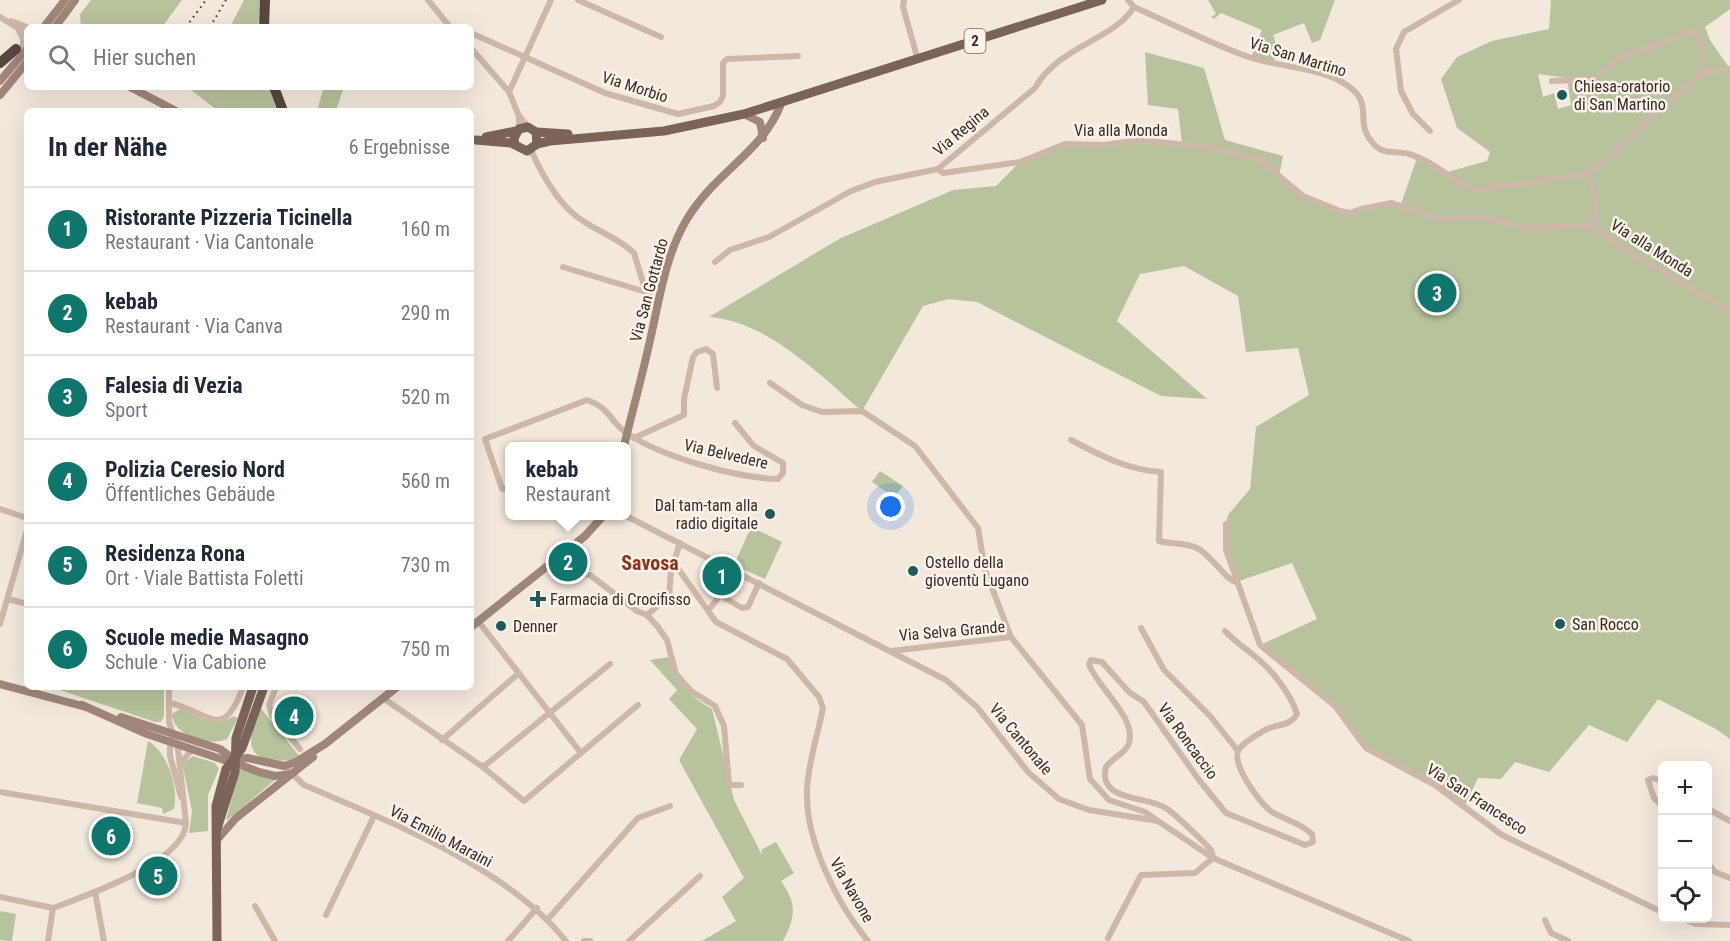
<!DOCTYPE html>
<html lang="de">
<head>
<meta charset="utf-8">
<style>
	:root { --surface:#fff; --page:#f6f6f7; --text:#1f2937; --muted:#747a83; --line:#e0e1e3; --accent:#0f766e }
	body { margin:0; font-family:"Roboto Condensed",sans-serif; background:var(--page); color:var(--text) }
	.controls { position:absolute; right:18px; bottom:18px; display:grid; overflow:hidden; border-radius:9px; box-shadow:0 6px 24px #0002 }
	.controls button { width:54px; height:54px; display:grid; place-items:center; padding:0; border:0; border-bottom:2px solid var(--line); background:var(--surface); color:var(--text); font:30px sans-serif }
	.you { position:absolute; left:891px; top:507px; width:21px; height:21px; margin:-15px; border:4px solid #fff; border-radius:50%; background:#1a73e8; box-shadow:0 0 0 9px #1a73e833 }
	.badge { display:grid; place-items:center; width:39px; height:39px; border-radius:50%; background:var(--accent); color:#fff; font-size:20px; font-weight:700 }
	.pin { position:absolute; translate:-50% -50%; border:3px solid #fff; box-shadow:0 2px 6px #0006 }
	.popup { position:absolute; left:505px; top:442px; width:126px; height:78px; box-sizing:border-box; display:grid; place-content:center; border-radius:9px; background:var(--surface); filter:drop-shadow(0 2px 4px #0005); font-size:20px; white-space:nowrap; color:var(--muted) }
	.popup b { font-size:22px; color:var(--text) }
	.popup::after { content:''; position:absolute; left:50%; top:100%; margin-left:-12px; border:12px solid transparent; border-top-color:var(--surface) }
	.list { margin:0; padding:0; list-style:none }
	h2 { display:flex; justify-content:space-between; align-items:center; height:78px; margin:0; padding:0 24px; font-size:26px }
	h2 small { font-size:20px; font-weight:400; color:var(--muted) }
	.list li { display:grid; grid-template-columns:39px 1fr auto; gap:18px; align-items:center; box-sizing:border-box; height:84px; padding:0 24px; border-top:2px solid var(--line) }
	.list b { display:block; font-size:22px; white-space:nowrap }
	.list p { margin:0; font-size:20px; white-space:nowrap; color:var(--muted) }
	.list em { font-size:20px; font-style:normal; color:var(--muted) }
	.icon { flex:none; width:33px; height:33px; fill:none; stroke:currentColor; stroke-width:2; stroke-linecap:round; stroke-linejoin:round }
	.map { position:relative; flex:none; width:1730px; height:941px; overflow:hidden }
	.search { position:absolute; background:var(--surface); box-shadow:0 6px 24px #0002; left:24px; top:24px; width:450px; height:66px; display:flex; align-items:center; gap:15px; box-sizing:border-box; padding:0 21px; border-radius:9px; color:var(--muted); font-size:22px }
	.panel { position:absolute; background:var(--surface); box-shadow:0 6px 24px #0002; left:24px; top:108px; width:450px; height:582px; border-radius:9px }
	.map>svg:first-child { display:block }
	.green { fill:#b7c39c; fill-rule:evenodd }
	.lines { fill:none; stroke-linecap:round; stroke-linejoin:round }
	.street { stroke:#ccb7a8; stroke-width:6 }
	.secondary { stroke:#a08679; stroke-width:8 }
	.primary { stroke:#7b6359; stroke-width:9 }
	.highway { stroke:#5a463f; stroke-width:10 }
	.rail { stroke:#382d28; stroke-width:2; stroke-dasharray:1.5 4.5; stroke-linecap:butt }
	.poi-dot { fill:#1c5a5c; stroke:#fbf2e9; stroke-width:2 }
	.labels { text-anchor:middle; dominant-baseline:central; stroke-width:5; stroke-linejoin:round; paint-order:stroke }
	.shield { fill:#fbf2e9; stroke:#726862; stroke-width:1.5 }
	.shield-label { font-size:15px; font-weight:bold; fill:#382d28 }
	.street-label { font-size:16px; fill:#382d28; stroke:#fbf2e9 }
	.poi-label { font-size:16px; fill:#382d28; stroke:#fbf2e9; text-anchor:start }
	.quarter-label { font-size:20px; font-weight:bold; fill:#8b341e; stroke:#fbf2e9 }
</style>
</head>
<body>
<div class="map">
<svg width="1730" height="941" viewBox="0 0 1730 941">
	<rect width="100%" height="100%" fill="#f3e8dc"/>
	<g class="green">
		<path d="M91,0H182L162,27H81L80,14Z"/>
		<path d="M244,0H261L258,27H230Z"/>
		<path d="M1208,0H1335L1320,40L1312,43L1304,23L1273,35L1280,55L1270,63L1251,58L1262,30L1221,13L1214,19L1211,17L1216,14Z"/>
		<path d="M1551,0H1730V9L1705,27L1710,40L1730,69V739L1716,729L1658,699L1627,742L1589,725L1549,772L1515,762L1501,779L1478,778L1464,807L1435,785L1366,748L1335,706L1260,645L1317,619L1292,563L1236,582L1226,550V524L1228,515L1250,489L1256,427L1309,395L1298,348L1246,352L1238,296L1184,266L1140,274L1117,321L1207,399L1161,396L977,302L949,299L923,306L862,411C820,375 767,321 709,317L839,239L953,190L996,186L1020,162L1065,144L1105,145L1138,140L1182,144L1178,109L1148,105L1145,52L1204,68L1225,140L1283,156L1279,176L1303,196L1340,211L1401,204L1417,158L1444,173L1487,161L1490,152L1457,128L1441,79L1457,57L1492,41L1549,29ZM1538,74L1567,78L1571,105L1558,109L1554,93L1543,97Z"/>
		<path d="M194,87H269L277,111H218L191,90Z"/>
		<path d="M324,87L343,89L336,111L317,110Z"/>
		<path d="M880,471L903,486L894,497L872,482Z"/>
		<path d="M751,527L782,542L765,579L734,565Z"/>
		<path d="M669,657C677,682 689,696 712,709L734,800L761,853L763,855L761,850L776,842L794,873L781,881C797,904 796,916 783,941H702L736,921L722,897L744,878L679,760L697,729L669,699L677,690L650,660Z"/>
		<path d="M51,687H164V716L161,722H155Z"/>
		<path d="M260,707L300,757C284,763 250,765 251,739C251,729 257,717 260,707Z"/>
		<path d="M180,709C198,715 215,731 233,716L238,718L227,739C210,747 172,735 172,714Z"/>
		<path d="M148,741C167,751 179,788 174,809L163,814L162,808L137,803Z"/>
		<path d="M193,756L215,763L219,769L208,795V831L189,833L192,811L183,767L185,762Z"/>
		<path d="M239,769L275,780L226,821Z"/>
		<path d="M0,911L16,914L12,941L0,940Z"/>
	</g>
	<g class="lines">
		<g class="street">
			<path d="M428,0L450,27"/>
			<path d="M578,0L661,37"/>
			<path d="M904,0L903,7L918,60"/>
			<path d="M1128,0L1134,7C1170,23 1206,41 1243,55C1274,67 1312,66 1340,81C1379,102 1352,119 1372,142C1383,156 1393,150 1409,154C1434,161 1453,182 1477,190L1587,174L1607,160L1655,113L1703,73L1730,69"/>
			<path d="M0,17L27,34"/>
			<path d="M11,21L27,27"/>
			<path d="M19,31L23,39V52"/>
			<path d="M471,33L605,93L678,114L714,106L720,102L723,96V63L727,59L798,56"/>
			<path d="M471,48L509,92L519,116"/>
			<path d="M1552,81L1594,79L1617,59L1695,30L1701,39L1703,73"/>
			<path d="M509,92L551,0"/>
			<path d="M519,129V116L528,127"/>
			<path d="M1430,131L1413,114L1401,91L1396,49L1404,32L1459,0"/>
			<path d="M531,150C542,175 559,206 583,221C599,232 620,239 634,253L646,292L658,306"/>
			<path d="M938,169L943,173L1020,162L1065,144L1105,145L1138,140L1207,147L1260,160L1303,196L1340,211L1351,213L1361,209L1392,203L1440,219L1484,217L1527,228L1592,226L1627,251L1730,311"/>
			<path d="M1587,174C1595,191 1598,209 1592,226"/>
			<path d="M715,262L730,250L769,237L851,191L875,182L938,169L1035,88C1058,46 1114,40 1134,7"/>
			<path d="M563,267L646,292"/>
			<path d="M770,383L802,405L822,412L862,411L915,446L978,528L985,570L1011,637"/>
			<path d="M634,438L684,415V399L693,357L697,352L706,349L713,354L717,388"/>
			<path d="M1071,440C1102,456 1127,470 1161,472L1159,541C1170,544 1187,543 1197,548C1211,555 1226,580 1236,582"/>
			<path d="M510,488L502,489L485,439L587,400C612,409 610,423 628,434C663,457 736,478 778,479L783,473V463L754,446L735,423"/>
			<path d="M0,509L27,518"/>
			<path d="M626,516L946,680L977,707L1028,772L1059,799L1089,810L1158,821L1213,858L1409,941"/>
			<path d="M1226,524V550L1260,645L1335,706L1366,748L1435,785L1502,835L1662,912"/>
			<path d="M556,559L569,573L590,575L637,611L647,615L658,627L667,640L676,674L691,691L715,706L724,726L729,785H741"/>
			<path d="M674,563L716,622L787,659L819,697L823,708C818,734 808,763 807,790C805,840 837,904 868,941"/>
			<path d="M8,599L27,604"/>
			<path d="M711,607L720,595L742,608L748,607L759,583"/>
			<path d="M647,615L669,596L671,571L680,543"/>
			<path d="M478,621L581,753"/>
			<path d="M0,624L27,530"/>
			<path d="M1141,628L1164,670L1211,717L1238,751"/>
			<path d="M891,651L1011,637L1082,725L1090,779L1109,800L1145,812L1155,819"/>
			<path d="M276,687L269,705L272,715L300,749"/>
			<path d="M383,698L483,767L524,801L638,705"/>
			<path d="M170,703C209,712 223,743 243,687"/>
			<path d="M170,740V756L181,797"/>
			<path d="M442,740L519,673"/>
			<path d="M284,766L304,785C390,822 507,867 566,941"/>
			<path d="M483,767L610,664"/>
			<path d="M180,769L182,761L192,750"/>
			<path d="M1662,781L1653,778L1648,780L1654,798L1662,806"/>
			<path d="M0,792L186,823"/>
			<path d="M1708,809L1730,821"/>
			<path d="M1708,863L1715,872L1730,878"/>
			<path d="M95,892L104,941"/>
			<path d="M0,897L53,908"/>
			<path d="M255,906L275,941"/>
			<path d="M53,908C85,896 185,862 186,823L178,749L169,722V687"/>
			<path d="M326,915L374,816"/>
			<path d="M1682,918L1696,924L1730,925"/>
			<path d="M548,919L638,818L670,806"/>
			<path d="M1545,920L1551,933L1568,941"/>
			<path d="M1108,938L1141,875L1195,873L1213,858L1212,852C1208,845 1172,811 1164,807C1145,796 1097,801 1106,767C1112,758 1126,753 1129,743C1137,717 1095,685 1089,664L1091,660L1102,662L1129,692L1144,702L1199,780L1226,813L1305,845L1313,842L1312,834C1301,823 1285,820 1272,812C1260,804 1230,763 1239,749C1245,741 1257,735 1265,730C1276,724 1291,726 1297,714C1291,695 1273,671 1258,659C1247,649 1235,642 1225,631"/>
			<path d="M48,941L53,908"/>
			<path d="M508,941L537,908"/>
			<path d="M584,941H590"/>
			<path d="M629,941L700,876"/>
		</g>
		<g class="secondary">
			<path d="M44,27L65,0"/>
			<path d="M55,27L75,0"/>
			<path d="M0,81L27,49"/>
			<path d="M130,87L176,111"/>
			<path d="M0,95L27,62"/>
			<path d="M744,114L760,122L763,138"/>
			<path d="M624,446C633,409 643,373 651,336C660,296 666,254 687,219C715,172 762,153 781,104"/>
			<path d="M471,627L585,536L603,516"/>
			<path d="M0,684L86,707"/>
			<path d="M82,705L147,734L224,760L248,758L284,766L296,762L325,744L397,687"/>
			<path d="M121,717L220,749L243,766L259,772L275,776L291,774"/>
			<path d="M216,841L236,818L313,757"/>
		</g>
		<g class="primary">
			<path d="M536,132L568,134"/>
			<path d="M486,137L516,131"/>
			<path d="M476,140L511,143L527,151L537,144L536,132L528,127L519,129L514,138L515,145"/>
			<path d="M537,144L550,141L664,131L744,114L1102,0"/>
			<path d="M217,829L235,772L236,738L253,687"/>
			<path d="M217,941L216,806L226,769L242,748L264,687"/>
		</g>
		<g class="highway">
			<path d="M264,27L265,0"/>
			<path d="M0,63L16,49"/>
			<path d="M274,87L283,111"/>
		</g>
		<g class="rail">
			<path d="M186,27L206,0"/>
			<path d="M210,27L226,0"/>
		</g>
	</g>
	<g class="poi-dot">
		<circle cx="1562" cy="95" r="6"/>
		<circle cx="770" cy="514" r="6"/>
		<circle cx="913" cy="571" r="6"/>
		<path d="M535 590h6v6h6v6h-6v6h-6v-6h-6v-6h6z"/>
		<circle cx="1560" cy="624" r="6"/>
		<circle cx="501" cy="626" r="6"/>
	</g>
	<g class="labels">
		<rect class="shield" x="964.5" y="29" width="21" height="24" rx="4.5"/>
		<g class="shield-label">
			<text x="975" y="41">2</text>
		</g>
		<g class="street-label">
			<text transform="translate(1298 57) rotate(17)">Via San Martino</text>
			<text transform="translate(635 87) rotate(18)">Via Morbio</text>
			<text x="1121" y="130">Via alla Monda</text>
			<text transform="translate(961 131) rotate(-40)">Via Regina</text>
			<text transform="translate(1652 248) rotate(32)">Via alla Monda</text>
			<text transform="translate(649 290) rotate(-75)">Via San Gottardo</text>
			<text transform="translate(726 454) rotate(13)">Via Belvedere</text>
			<text transform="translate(952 631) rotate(-5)">Via Selva Grande</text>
			<text transform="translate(1021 739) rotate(50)">Via Cantonale</text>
			<text transform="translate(1188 741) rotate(54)">Via Roncaccio</text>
			<text transform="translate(1477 799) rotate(33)">Via San Francesco</text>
			<text transform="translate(441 836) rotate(28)">Via Emilio Maraini</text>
			<text transform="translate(852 890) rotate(60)">Via Navone</text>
		</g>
		<g class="poi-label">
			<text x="1574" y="86">Chiesa-oratorio<tspan x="1574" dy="18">di San Martino</tspan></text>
			<text x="758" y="505" text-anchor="end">Dal tam-tam alla<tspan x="758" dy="18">radio digitale</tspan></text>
			<text x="925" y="562">Ostello della<tspan x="925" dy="18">gioventù Lugano</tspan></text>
			<text x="550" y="599">Farmacia di Crocifisso</text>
			<text x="1572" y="624">San Rocco</text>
			<text x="513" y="626">Denner</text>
		</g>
		<g class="quarter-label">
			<text x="650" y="563">Savosa</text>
		</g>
	</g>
</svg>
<div class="controls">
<button>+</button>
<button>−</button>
<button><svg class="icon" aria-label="locate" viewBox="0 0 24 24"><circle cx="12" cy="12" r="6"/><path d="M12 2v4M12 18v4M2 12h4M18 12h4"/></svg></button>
</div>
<div class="you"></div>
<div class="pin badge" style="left:722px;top:576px">1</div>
<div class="pin badge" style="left:568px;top:562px">2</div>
<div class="popup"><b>kebab</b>Restaurant</div>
<div class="pin badge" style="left:1437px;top:293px">3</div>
<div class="pin badge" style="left:294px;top:716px">4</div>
<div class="pin badge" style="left:158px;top:876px">5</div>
<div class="pin badge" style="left:111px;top:836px">6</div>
<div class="search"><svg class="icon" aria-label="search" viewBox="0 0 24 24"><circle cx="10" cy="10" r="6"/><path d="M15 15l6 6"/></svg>Hier suchen</div>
<section class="panel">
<h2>In der Nähe<small>6 Ergebnisse</small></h2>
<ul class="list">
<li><span class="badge">1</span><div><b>Ristorante Pizzeria Ticinella</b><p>Restaurant · Via Cantonale</p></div><em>160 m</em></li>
<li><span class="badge">2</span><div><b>kebab</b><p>Restaurant · Via Canva</p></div><em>290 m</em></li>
<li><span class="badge">3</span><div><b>Falesia di Vezia</b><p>Sport</p></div><em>520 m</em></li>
<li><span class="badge">4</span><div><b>Polizia Ceresio Nord</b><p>Öffentliches Gebäude</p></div><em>560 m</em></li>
<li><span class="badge">5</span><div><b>Residenza Rona</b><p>Ort · Viale Battista Foletti</p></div><em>730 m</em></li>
<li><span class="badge">6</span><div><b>Scuole medie Masagno</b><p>Schule · Via Cabione</p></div><em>750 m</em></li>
</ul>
</section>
</div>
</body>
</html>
